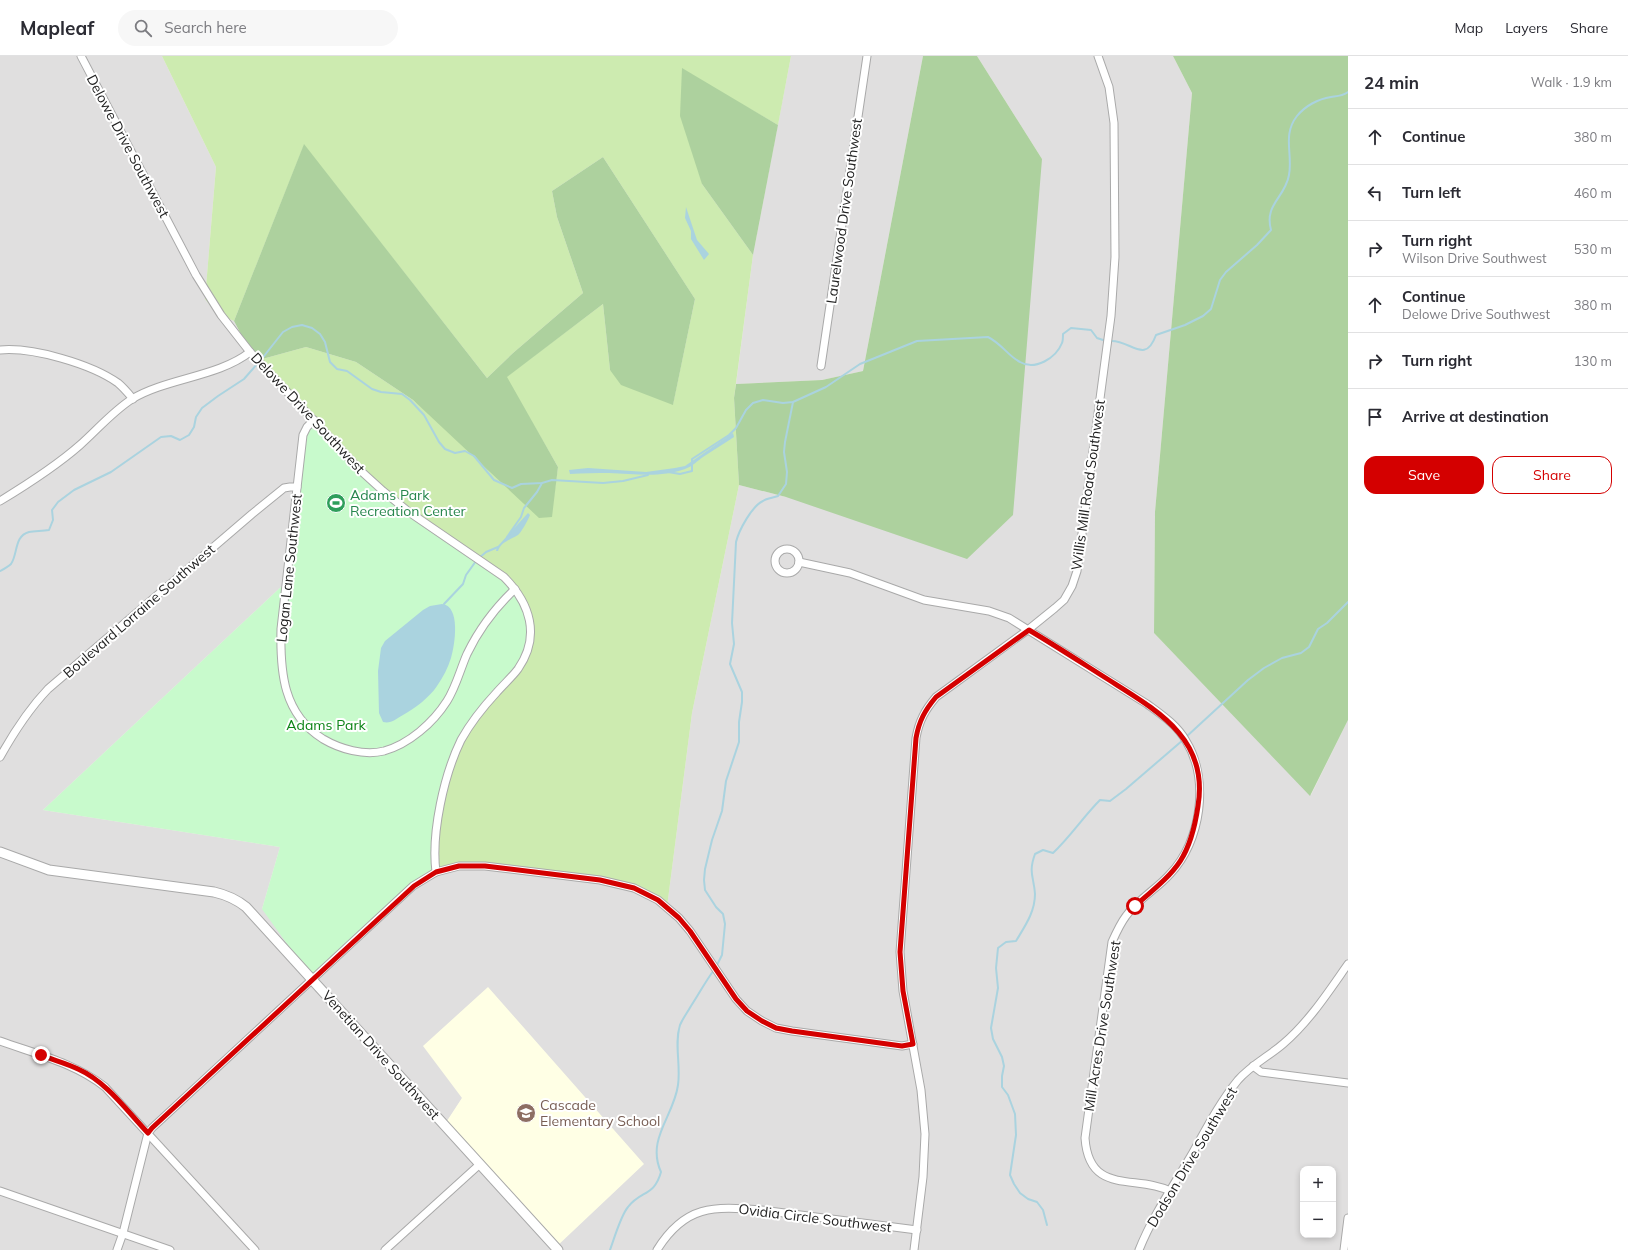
<!DOCTYPE html>
<html lang="en">
<head>
<meta charset="utf-8">
<style>
	:root { --surface:#fff; --page:#f7f7f7; --text:#2b2b33; --muted:#7c7c81; --line:#e1e1e2; --accent:#d40000 }
	body { margin:0; font-family:Mulish,sans-serif; background:var(--page); color:var(--text) }
	.controls { position:absolute; right:12px; bottom:12px; display:grid; overflow:hidden; border-radius:8px; box-shadow:0 2px 6px #0003 }
	.controls button { width:36px; height:36px; display:grid; place-items:center; padding:0; border:0; border-bottom:1px solid var(--line); background:var(--surface); color:var(--text); font:20px sans-serif }
	.stop { position:absolute; width:12px; height:12px; margin:-9px; border:3px solid #d40000; border-radius:50%; background:#fff }
	.stop.end { background:#d40000; border-color:#fff; box-shadow:0 1px 4px #0008 }
	.list { margin:0; padding:0; list-style:none }
	h2 { display:flex; justify-content:space-between; align-items:center; height:52px; margin:0; padding:0 16px; font-size:17px }
	h2 small { font-size:13px; font-weight:400; color:var(--muted) }
	.list li { display:grid; grid-template-columns:26px 1fr auto; gap:12px; align-items:center; box-sizing:border-box; height:56px; padding:0 16px; border-top:1px solid var(--line) }
	.list b { display:block; font-size:15px; white-space:nowrap }
	.list p { margin:0; font-size:13px; white-space:nowrap; color:var(--muted) }
	.list em { font-size:13px; font-style:normal; color:var(--muted) }
	.actions { display:flex; gap:8px; padding:12px 16px }
	.actions a { flex:1; padding:9px 0; border:1px solid var(--accent); border-radius:12px; text-align:center; font-size:14px; color:var(--accent) }
	.actions .main { background:var(--accent); color:#fff }
	.icon { flex:none; width:22px; height:22px; fill:none; stroke:currentColor; stroke-width:2; stroke-linecap:round; stroke-linejoin:round }
	.map { position:relative; flex:none; width:1348px; height:1194px; overflow:hidden }
	header { display:flex; align-items:center; gap:24px; box-sizing:border-box; height:56px; padding:0 20px; background:var(--surface); border-bottom:1px solid var(--line) }
	header strong { font-size:19px }
	nav { display:flex; gap:22px; margin-inline-start:auto; font-size:14px }
	.search { width:280px; height:36px; background:var(--page); display:flex; align-items:center; gap:10px; box-sizing:border-box; padding:0 14px; border-radius:22px; color:var(--muted); font-size:15px }
	main { display:flex }
	aside { flex:1; background:var(--surface) }
	.map>svg:first-child { display:block }
	.residential { fill:#e0dfdf; fill-rule:evenodd }
	.education { fill:#ffffe5 }
	.grass { fill:#cdebb0 }
	.forest { fill:#add19e }
	.park { fill:#c8facc }
	.water { fill:#aad3df }
	.lines { fill:none; stroke-linecap:round; stroke-linejoin:round }
	.stream { stroke:#aad3df; stroke-width:2 }
	.minor-casing { stroke:#a9a9a9; stroke-width:9 }
	.tertiary-casing { stroke:#a9a9a9; stroke-width:11 }
	.minor { stroke:#fff; stroke-width:7 }
	.tertiary { stroke:#fff; stroke-width:9 }
	.route { stroke:#d40000; stroke-width:5 }
	.labels { text-anchor:middle; dominant-baseline:central; stroke-width:4; stroke-linejoin:round; paint-order:stroke }
	.street-label { font-size:14px; fill:#222; stroke:#fff }
	.leisure-label { font-size:14px; fill:#27864d; stroke:#fff; text-anchor:start }
	.park-label { font-size:14px; fill:#0c8416; stroke:#fff }
	.education-label { font-size:14px; fill:#785e54; stroke:#fff; text-anchor:start }
</style>
</head>
<body>
<header>
<strong>Mapleaf</strong>
<div class="search"><svg class="icon" aria-label="search" viewBox="0 0 24 24"><circle cx="10" cy="10" r="6"/><path d="M15 15l6 6"/></svg>Search here</div>
<nav><a>Map</a><a>Layers</a><a>Share</a></nav>
</header>
<main>
<div class="map">
<svg width="1348" height="1194" viewBox="0 0 1348 1194">
	<rect width="100%" height="100%" fill="#f2efe9"/>
	<g class="residential">
		<path d="M0,0H162L216,111L205,243L216,257L234,265L255,305L312,364L284,528L43,754L280,791L262,853L433,815L463,811L552,814L606,823L641,832L667,851L692,657L739,429L786,441L1042,103L977,0H1173L1192,37L1155,456L1154,577L1311,739L1348,664V1194H0ZM462,1042L555,1192L443,1072ZM1303,1113H1333V1179H1303Z"/>
		<path d="M791,0H923L863,315L822,324L736,328L753,199Z"/>
	</g>
	<path class="education" d="M488,931L644,1108L555,1192L443,1071L462,1042L423,990Z"/>
	<path class="grass" d="M162,0H791L778,69L743,49L702,128L753,199L734,342L739,429L692,657L667,851L641,832L606,823L552,814L463,811L433,815L441,743L510,525L357,412L255,305L306,291L356,306L413,344L551,461L558,411L506,321L603,248L610,314L673,348L695,243L691,237L603,101L552,135L557,161L583,237L513,297L487,322L304,89L234,265L216,257L205,243L216,111Z"/>
	<g class="forest">
		<path d="M923,0H977L1042,103L1013,459L967,503L786,441L739,429L734,342L736,328L822,324L863,315Z"/>
		<path d="M1173,0H1348V664L1310,740L1154,577L1155,456L1192,37Z"/>
		<path d="M682,12L778,69L753,199L702,128L680,60Z"/>
		<path d="M304,88L487,322L513,297L583,237L557,161L552,135L603,101L695,243L673,349L621,329L610,314L603,248L507,321L558,411L552,461L539,462L413,344L356,306L306,291L255,305L234,265Z"/>
	</g>
	<path class="park" d="M312,364L357,412L510,525L530,556L528,592L524,611L485,645L455,694L441,743L433,815L310,920L262,853L280,791L43,754L284,528L303,384Z"/>
	<g class="water">
		<path d="M686,151L697,184L709,198L704,204L691,183V175L685,162Z"/>
		<path d="M733,377L734,381C724,388 713,394 703,401C697,405 693,410 685,413C661,422 635,418 609,417C596,417 583,417 570,418L569,414L588,412L646,416L675,412L685,410Z"/>
		<path d="M528,457L530,459C528,464 521,477 518,479C510,484 501,486 498,495H496L497,491Z"/>
		<path d="M442,548C461,550 455,589 451,602C448,612 443,621 437,630C429,642 415,652 403,659C396,663 391,668 383,666L379,657L378,615L381,592L385,585L423,554L430,550Z"/>
	</g>
	<g class="lines">
		<g class="stream">
			<path d="M1110,285C1130,283 1145,310 1156,279L1185,269L1203,260L1211,253L1220,224L1226,216L1257,189L1271,174C1264,148 1285,142 1289,119C1293,98 1282,79 1297,60C1305,50 1318,43 1331,41C1337,40 1342,40 1348,36"/>
			<path d="M668,416L680,418L692,415V403L729,379L736,372L746,354L753,347L763,344L783,347L793,346L826,331L860,308L917,285L988,281C1002,288 1008,300 1020,306C1035,315 1056,302 1062,287C1063,285 1063,281 1063,278L1071,272L1091,274L1097,282L1106,285"/>
			<path d="M507,481L521,461L524,452L537,436L542,427"/>
			<path d="M479,502L486,496L498,491"/>
			<path d="M0,515C4,513 8,511 11,508C18,498 14,480 29,476C35,475 42,475 49,474L53,464L52,454L58,446L74,434L111,416L161,381L171,380L180,384L189,379L194,371L196,361L202,352L218,340L244,323L264,300L283,276L292,271L302,269L312,272L320,278L325,286L330,306L337,313L347,315L372,333L381,336L402,338L410,344L424,359L439,386L445,393L455,397L465,395L474,400L494,424L512,432L521,428L542,427L552,424L603,427L623,425L648,419"/>
			<path d="M444,548L463,528L466,519L476,505"/>
			<path d="M1186,681L1248,624L1264,612L1282,602L1301,597L1309,591L1318,573L1327,567L1348,546"/>
			<path d="M716,911L722,899L725,868L723,858L716,851L705,834L704,824L705,813L712,784L722,755L726,725L739,686V666L742,646V636L730,608L734,588L732,567L736,486C739,474 752,450 763,445C767,442 773,442 778,440L786,428L787,416L784,396L785,386L793,346"/>
			<path d="M1047,1169L1043,1154L1037,1146L1028,1143L1020,1137L1014,1128L1010,1119L1016,1079L1015,1058L1008,1039L1002,1031V1020L1004,1010L1002,1001L993,983L991,972L998,932L996,912L998,892L1006,886L1016,885C1025,870 1035,856 1035,838C1034,821 1028,817 1035,798L1043,794L1053,797C1071,780 1083,761 1100,744L1110,745L1126,733L1183,684"/>
			<path d="M610,1194C614,1183 621,1159 628,1151C641,1134 654,1141 661,1116C646,1083 674,1060 678,1029C681,1009 674,988 680,969C683,962 687,957 691,950C699,938 705,926 714,914"/>
		</g>
		<defs>
			<g id="minor">
				<path d="M81,0L196,219L221,259L250,296L361,415L383,435L409,456L504,521C530,547 541,580 518,613C512,621 504,628 497,636C484,650 471,666 461,684C444,719 431,777 436,816"/>
				<path d="M0,294C33,291 91,308 118,327C124,332 128,337 133,343"/>
				<path d="M821,310L867,0"/>
				<path d="M314,364L307,371L303,379L281,573C280,616 283,658 323,683C340,693 364,700 384,695C409,688 433,667 447,645C456,631 460,614 467,598C479,573 496,551 515,533"/>
				<path d="M0,445C28,428 55,411 80,389C97,374 112,356 132,343C167,322 218,321 250,296"/>
				<circle cx="787" cy="505" r="12"/>
				<path d="M799,506L850,517L924,544L989,555L1009,562L1147,648C1162,659 1177,669 1186,685C1210,724 1201,786 1170,818C1157,833 1138,843 1126,860C1120,868 1116,877 1112,886L1085,1082C1089,1140 1136,1118 1170,1135"/>
				<path d="M0,701C14,676 28,654 48,633L252,458L284,432L290,431H297"/>
				<path d="M0,985C36,998 75,1007 105,1031L255,1194"/>
				<path d="M1253,1010L1261,1016L1348,1027"/>
				<path d="M0,1135L170,1194"/>
				<path d="M117,1194L123,1177L148,1077L152,1072L413,830L436,816L459,810H485L600,824L634,832L658,844L679,862L690,875L736,943L747,955L762,965L776,972L792,975L902,990L913,988"/>
				<path d="M385,1194L480,1108"/>
				<path d="M657,1194C685,1149 713,1150 761,1154L917,1174"/>
				<path d="M914,1194L923,1121L925,1078L921,1034L903,935L900,896L916,682C919,665 925,654 936,641L1029,573L1055,552L1064,544L1072,530L1077,515L1111,260L1115,201L1114,67L1109,31L1098,0"/>
				<path d="M1139,1194C1152,1161 1174,1129 1192,1098C1206,1073 1220,1046 1238,1024C1251,1009 1269,1000 1283,988C1309,966 1329,935 1348,908"/>
				<path d="M1344,1194L1348,1162"/>
			</g>
			<path id="tertiary" d="M0,796L49,814L214,836C227,839 236,843 246,851L558,1194"/>
		</defs>
		<use href="#minor" class="minor-casing"/>
		<use href="#tertiary" class="tertiary-casing"/>
		<use href="#minor" class="minor"/>
		<use href="#tertiary" class="tertiary"/>
	</g>
	<g class="lines">
		<path class="route" d="M41,999C53,1004 66,1007 78,1013C107,1026 127,1055 148,1077L152,1072L414,830L436,816L459,810H485L600,824L634,832L658,844L679,862L690,875L736,943L747,955L762,965L776,972L792,975L902,990L913,988L903,935L900,896L916,682C919,665 925,654 936,641L1029,574C1056,590 1082,607 1109,624C1158,655 1209,683 1198,750C1190,805 1175,815 1135,850"/>
	</g>
	<defs>
		<symbol id="stadium-disc" viewBox="-11 -11 22 22"><circle r="9.5" fill="#2e9e5b" stroke="#fff"/><path d="M0-5a6.5 5 0 1 0 0 10a6.5 5 0 1 0 0-10ZM-3.5-1.8h7v3.6h-7Z" fill="#fff"/></symbol>
		<symbol id="school-disc" viewBox="-11 -11 22 22"><circle r="9.5" fill="#8d6e63" stroke="#fff"/><path d="M0-5L7-2L0 1L-7-2ZM-4 1L0 2.5L4 1V4Q0 6-4 4Z" fill="#fff"/></symbol>
	</defs>
	<g fill-rule="evenodd">
		<use href="#stadium-disc" x="325" y="436" width="22" height="22"/>
		<use href="#school-disc" x="515" y="1046" width="22" height="22"/>
	</g>
	<g class="labels">
		<g class="street-label">
			<text transform="translate(128 90) rotate(62)">Delowe Drive Southwest</text>
			<text transform="translate(844 155) rotate(-82)">Laurelwood Drive Southwest</text>
			<text transform="translate(308 357) rotate(47)">Delowe Drive Southwest</text>
			<text transform="translate(1088 429) rotate(-82)">Willis Mill Road Southwest</text>
			<text transform="translate(289 512) rotate(-84)">Logan Lane Southwest</text>
			<text transform="translate(139 555) rotate(-41)">Boulevard Lorraine Southwest</text>
			<text transform="translate(1102 970) rotate(-81)">Mill Acres Drive Southwest</text>
			<text transform="translate(381 999) rotate(48)">Venetian Drive Southwest</text>
			<text transform="translate(1192 1101) rotate(-59)">Dodson Drive Southwest</text>
			<text transform="translate(815 1162) rotate(7)">Ovidia Circle Southwest</text>
		</g>
		<g class="leisure-label">
			<text x="350" y="439">Adams Park<tspan x="350" dy="16">Recreation Center</tspan></text>
		</g>
		<g class="park-label">
			<text x="326" y="669">Adams Park</text>
		</g>
		<g class="education-label">
			<text x="540" y="1049">Cascade<tspan x="540" dy="16">Elementary School</tspan></text>
		</g>
	</g>
</svg>
<div class="controls">
<button>+</button>
<button>−</button>
</div>
<div class="stop" style="left:1135px;top:850px"></div>
<div class="stop end" style="left:41px;top:999px"></div>
</div>
<aside>
<h2>24 min<small>Walk · 1.9 km</small></h2>
<ul class="list">
<li><svg class="icon" aria-label="ahead" viewBox="0 0 24 24"><path d="M12 20V5M6 11l6-6 6 6"/></svg><div><b>Continue</b></div><em>380 m</em></li>
<li><svg class="icon" aria-label="left" viewBox="0 0 24 24"><path d="M17 20v-9H6M10 6l-5 5 5 5"/></svg><div><b>Turn left</b></div><em>460 m</em></li>
<li><svg class="icon" aria-label="right" viewBox="0 0 24 24"><path d="M7 20v-9h11M14 6l5 5-5 5"/></svg><div><b>Turn right</b><p>Wilson Drive Southwest</p></div><em>530 m</em></li>
<li><svg class="icon" aria-label="ahead" viewBox="0 0 24 24"><path d="M12 20V5M6 11l6-6 6 6"/></svg><div><b>Continue</b><p>Delowe Drive Southwest</p></div><em>380 m</em></li>
<li><svg class="icon" aria-label="right" viewBox="0 0 24 24"><path d="M7 20v-9h11M14 6l5 5-5 5"/></svg><div><b>Turn right</b></div><em>130 m</em></li>
<li><svg class="icon" aria-label="arrive" viewBox="0 0 24 24"><path d="M6 21V4h12l-3 4 3 4H6"/></svg><div><b>Arrive at destination</b></div></li>
</ul>
<div class="actions"><a class="main">Save</a><a>Share</a></div>
</aside>
</main>
</body>
</html>
